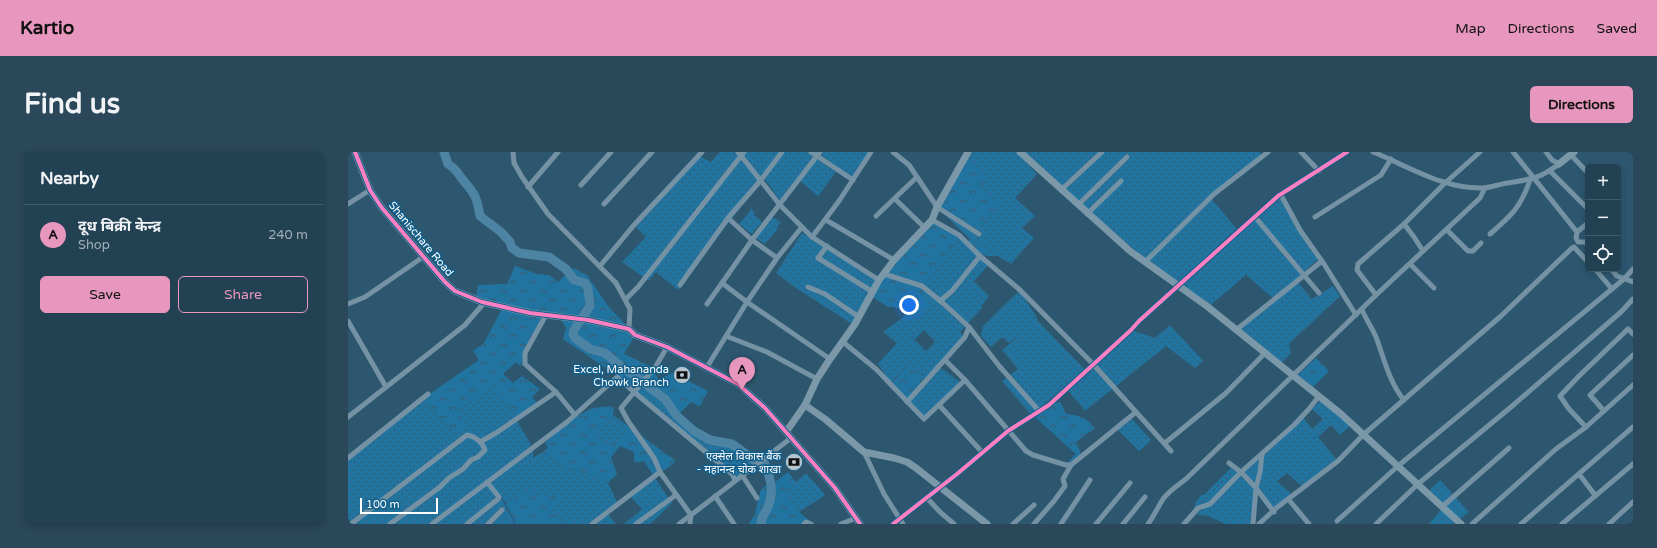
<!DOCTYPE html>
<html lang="en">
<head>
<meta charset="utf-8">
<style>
	:root { --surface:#224153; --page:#2a485a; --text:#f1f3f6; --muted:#a2afb8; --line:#3f5a6a; --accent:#e797bd }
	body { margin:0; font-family:"Varela Round","Noto Sans Devanagari",sans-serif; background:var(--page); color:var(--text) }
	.controls { position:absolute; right:12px; top:12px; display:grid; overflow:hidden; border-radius:6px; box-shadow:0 2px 6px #0003 }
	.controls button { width:36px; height:36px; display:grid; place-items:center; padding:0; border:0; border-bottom:1px solid var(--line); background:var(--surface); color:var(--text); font:20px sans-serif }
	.scale { position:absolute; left:12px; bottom:10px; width:78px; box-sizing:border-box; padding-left:4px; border:2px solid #fff; border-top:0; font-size:11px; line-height:14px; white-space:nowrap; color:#fff; -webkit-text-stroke:3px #115e8b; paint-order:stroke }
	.you { position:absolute; left:561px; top:153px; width:14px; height:14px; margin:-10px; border:3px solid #fff; border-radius:50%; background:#1a73e8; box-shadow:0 0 0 6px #1a73e833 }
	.badge { display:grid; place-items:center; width:26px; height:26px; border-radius:50%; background:var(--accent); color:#111; font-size:13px; font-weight:700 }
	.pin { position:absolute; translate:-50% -33px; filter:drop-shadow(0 1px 2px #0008) }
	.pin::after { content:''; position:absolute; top:21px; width:14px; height:12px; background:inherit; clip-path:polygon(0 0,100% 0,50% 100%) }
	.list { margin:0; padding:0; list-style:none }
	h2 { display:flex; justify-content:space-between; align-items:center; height:52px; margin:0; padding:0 16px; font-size:17px }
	h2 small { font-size:13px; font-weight:400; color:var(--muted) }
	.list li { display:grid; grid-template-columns:26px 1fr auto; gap:12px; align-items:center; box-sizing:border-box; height:60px; padding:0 16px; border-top:1px solid var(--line) }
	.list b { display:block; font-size:15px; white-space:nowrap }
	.list p { margin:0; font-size:13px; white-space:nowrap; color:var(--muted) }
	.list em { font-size:13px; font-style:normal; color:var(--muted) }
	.actions { display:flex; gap:8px; padding:12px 16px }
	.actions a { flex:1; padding:9px 0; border:1px solid var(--accent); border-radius:6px; text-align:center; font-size:14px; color:var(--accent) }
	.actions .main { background:var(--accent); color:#111 }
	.icon { flex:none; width:22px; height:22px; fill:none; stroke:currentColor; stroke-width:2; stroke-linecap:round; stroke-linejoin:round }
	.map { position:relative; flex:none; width:1285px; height:372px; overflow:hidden; border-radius:6px }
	header { display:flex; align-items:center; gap:24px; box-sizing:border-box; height:56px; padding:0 20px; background:var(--accent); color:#111 }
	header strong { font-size:19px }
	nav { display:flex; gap:22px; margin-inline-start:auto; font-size:14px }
	.intro { display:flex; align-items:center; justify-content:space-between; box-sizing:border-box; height:96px; padding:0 24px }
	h1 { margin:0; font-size:28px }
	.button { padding:10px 18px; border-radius:6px; background:var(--accent); color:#111; font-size:14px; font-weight:700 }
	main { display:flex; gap:24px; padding:0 24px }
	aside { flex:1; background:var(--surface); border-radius:6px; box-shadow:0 2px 6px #0003 }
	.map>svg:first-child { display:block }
	.grass { fill:url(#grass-dots); fill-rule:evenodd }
	.forest { fill:url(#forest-crowns); fill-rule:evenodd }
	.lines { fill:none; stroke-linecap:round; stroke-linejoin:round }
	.river { stroke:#4d84a4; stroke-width:9 }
	.street { stroke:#7492a4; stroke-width:5 }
	.secondary { stroke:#7b98a8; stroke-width:7 }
	.cycleway-casing { stroke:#115e8b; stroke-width:6 }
	.cycleway { stroke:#ff80c0; stroke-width:4 }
	.labels { text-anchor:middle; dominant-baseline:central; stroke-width:3; stroke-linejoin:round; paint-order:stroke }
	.street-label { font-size:11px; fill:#fff; stroke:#115e8b }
	.poi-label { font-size:11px; fill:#fff; stroke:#115e8b; text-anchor:end }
</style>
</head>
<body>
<header>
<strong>Kartio</strong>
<nav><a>Map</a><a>Directions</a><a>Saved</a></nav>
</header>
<div class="intro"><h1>Find us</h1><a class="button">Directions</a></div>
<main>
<aside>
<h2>Nearby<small></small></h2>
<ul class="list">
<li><span class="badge">A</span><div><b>दूध बिक्री केन्द्र</b><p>Shop</p></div><em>240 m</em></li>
</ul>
<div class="actions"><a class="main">Save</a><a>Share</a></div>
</aside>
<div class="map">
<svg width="1285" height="372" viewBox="0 0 1285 372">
	<defs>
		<pattern id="grass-dots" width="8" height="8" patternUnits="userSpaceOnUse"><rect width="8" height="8" fill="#2274a0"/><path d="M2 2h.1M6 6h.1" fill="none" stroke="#3b5c6e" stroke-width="1.8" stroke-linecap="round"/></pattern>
		<pattern id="forest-crowns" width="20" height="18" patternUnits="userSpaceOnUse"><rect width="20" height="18" fill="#2274a0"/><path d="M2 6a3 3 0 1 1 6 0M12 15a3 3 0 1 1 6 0" fill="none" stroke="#3b5c6e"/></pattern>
	</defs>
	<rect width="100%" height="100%" fill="#2d576f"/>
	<g class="grass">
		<path d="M372,0H434L330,138L308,120L301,129L274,110L298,85L286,73L351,4L363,10Z"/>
		<path d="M435,0H460L466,4L432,48L416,26Z"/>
		<path d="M475,0H523L505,28L473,3Z"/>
		<path d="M620,0H669L689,22L667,46L687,64L674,76L686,86L663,112L621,86L631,36L617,4Z"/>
		<path d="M672,0H911L916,4L863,46L891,80L930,44L971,107L947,127L964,147L985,134L992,144L941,192L943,201L932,212L891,179L925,149L924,145L898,123L860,155L740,61Z"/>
		<path d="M469,7L488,20L470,44L452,29Z"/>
		<path d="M403,56L407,61L406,63L414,70L404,82L391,72L401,61Z"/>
		<path d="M424,65L433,70L429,75V78L417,92L408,86Z"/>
		<path d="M454,81L531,128L504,172L445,134L428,121Z"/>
		<path d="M611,83L641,112L626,129L641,144L633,154L635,155L612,180L616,185L577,226L563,211L543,231L530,212L549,191L535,180L557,164L554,158L570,143L574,149L584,153L573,141ZM576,178L587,190L578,199L562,183L567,187Z"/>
		<path d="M672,138L691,170L738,219L783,178L807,186L822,173L855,209L847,216L818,194L737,259L719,237L733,223L683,263L654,229L670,217L654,198L673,183L661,191L654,185L643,195L633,184L635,174Z"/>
		<path d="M593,216L612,230L575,265L560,250Z"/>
		<path d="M145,233L157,243L165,259L169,269L185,296V305H201L216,315L244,323L260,331L271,354L260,362L268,372H212L213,368L202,360L216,346L173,340L158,352L150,340L167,372H5L0,366V306L74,247L110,283L109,260Z"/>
		<path d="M292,234L317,247L329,264L346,279L394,298L406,308L387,328L286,240Z"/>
		<path d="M975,247L1004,272L992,283L983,273L970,285L990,309L956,336L939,321L929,329L946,344L925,359L909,338L903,372H877L861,364L845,362L847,352L853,343H856L884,315L893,323L955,265L964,277L975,267L964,257Z"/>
		<path d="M265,263L282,283L258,295L247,278Z"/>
		<path d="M783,266L803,288L791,299L769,277Z"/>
		<path d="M458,321L477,343L451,360L436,340Z"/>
		<path d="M307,326L324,351L302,372H276L294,357L283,345Z"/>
		<path d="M1092,328L1121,360L1105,372H1081L1095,355L1079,340Z"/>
	</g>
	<g class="forest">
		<path d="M617,4L639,25L631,36L651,51L622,87L650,104H622L621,86L589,55Z"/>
		<path d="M584,68L611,83L573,141L585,153L572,157L574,149L569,143L554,158L547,155H540L523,144L529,133Z"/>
		<path d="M167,114L189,122L201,123L210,130L225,116L239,123L260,154L287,183L276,202L302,214L311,228L324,221L360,239L352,254L343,250L329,264L317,247L292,234L289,237L215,187L218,176L212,166L198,163L177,201V212L172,214L168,210L155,222L165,231L174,224L192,237L184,245L190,252L169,269C164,254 157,244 145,233L110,259L120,273L110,283L74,247L131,208L125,199L136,191L155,155L128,145L130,133L159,132Z"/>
		<path d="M968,206L981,219L965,235L950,223Z"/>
		<path d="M563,211L577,226L559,249L544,231Z"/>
		<path d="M712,250L718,262C733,264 737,265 747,276L728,290L734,304L723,313L719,311L728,302L687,265L701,253Z"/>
		<path d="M266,254L265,263L328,309L307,326L296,309L286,311V300L272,294L263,305L269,322L260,331L244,323L216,315L201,305L185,306L200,296L197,291L219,270L244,256ZM265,263L282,283L258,294L247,278Z"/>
		<path d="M440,320L448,330L437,340L451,360L463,370L461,372H401L407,362L413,337L425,328L427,330Z"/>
		<path d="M173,340L217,346L202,360L213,368L212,372H168L158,352Z"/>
	</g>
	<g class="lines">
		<path class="river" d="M96,0L100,12C110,18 108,20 115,28C127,42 129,45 132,64L153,80L162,90L164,96L171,101L201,105L218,117L226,128L237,131L240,136L242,154L226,178L225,182L227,186L242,197L257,201L276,217L294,228L301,235L317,247L329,264L346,279L362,288L384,292L406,308L416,310C423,327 427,340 419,357C416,363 413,366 413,372"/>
		<g class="street">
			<path d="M165,0L166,11L174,25L200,62L268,131L282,157L281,177"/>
			<path d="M390,0L432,53L464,85L531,128"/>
			<path d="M463,0L505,28"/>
			<path d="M545,0L561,13L589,55L631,82"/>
			<path d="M953,0L971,19"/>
			<path d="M1025,0C1060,14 1097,38 1136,36C1144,35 1152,32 1160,31C1184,27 1191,27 1211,12L1204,8L1198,0"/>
			<path d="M1165,0L1229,80L1228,86L1230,90H1237L1240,93"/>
			<path d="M1223,3L1240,21"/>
			<path d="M1202,19L1240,57"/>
			<path d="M233,33L263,0"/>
			<path d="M180,35L210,0"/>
			<path d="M713,38L754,0"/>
			<path d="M933,43L952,78L976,112L1008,163"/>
			<path d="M547,47L577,76"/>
			<path d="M0,52L22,38"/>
			<path d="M256,52L304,0"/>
			<path d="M730,53L779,5"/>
			<path d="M739,62L773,29"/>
			<path d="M528,64L569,25"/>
			<path d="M907,65L971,141"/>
			<path d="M967,65L1033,23L1043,7"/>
			<path d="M380,66L404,88L472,0"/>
			<path d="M478,68L546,108"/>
			<path d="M584,68L611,83L632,104L672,138L745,212L823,299"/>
			<path d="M1099,78L1120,99H1125L1133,91"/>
			<path d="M1229,80L1240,71"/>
			<path d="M1142,82C1163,64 1173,55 1182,28"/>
			<path d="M464,85L491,49L523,0"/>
			<path d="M479,94L470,106L525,140"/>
			<path d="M1075,99L1066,85L1056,72L1097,31L1132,0"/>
			<path d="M429,106L404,88L374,131L399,150L429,106L454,75"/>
			<path d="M797,110L866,42L920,0"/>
			<path d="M1062,112L1086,136"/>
			<path d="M252,114L286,73L354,0"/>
			<path d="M1247,117L1264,137"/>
			<path d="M1263,117L1269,124L1285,130"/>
			<path d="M536,122L574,134L596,152L621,175L652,215L691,259"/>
			<path d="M332,133L380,66L413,28L434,0"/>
			<path d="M460,135L477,142L511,165"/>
			<path d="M1028,143L1009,118L1010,112L1056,72"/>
			<path d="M278,147L290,135L396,0"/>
			<path d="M592,149L604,139L632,104"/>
			<path d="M0,152L17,145L75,105"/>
			<path d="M359,152L374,131"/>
			<path d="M1014,158C1018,167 1024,176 1028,185C1036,206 1041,230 1056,248"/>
			<path d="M198,163L177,201V212L208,240L227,263"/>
			<path d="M0,169L38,235"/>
			<path d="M888,178L974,109"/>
			<path d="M378,184L419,200L469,227"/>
			<path d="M495,190L528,217L576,267L617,228"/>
			<path d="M319,195L308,214L273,256L280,269L306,306L312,320L343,363L443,286"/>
			<path d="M597,208L617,228L678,299L685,303L718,313H723L788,260"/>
			<path d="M359,215L399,150L482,207"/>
			<path d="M559,250L617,185L621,175"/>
			<path d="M591,253L634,300"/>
			<path d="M1256,259L1242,243L1285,203"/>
			<path d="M0,265L117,173L136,151"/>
			<path d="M1238,275L1221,257L1212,244L1231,224L1280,177L1285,182"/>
			<path d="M132,290L148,281L208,240"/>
			<path d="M817,291L878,241L917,201"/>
			<path d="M516,300L536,342L555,372"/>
			<path d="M0,306L80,242"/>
			<path d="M881,311L893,320L908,336"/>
			<path d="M1231,322L1247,343"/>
			<path d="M394,323L409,346"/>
			<path d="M908,336L912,320L914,302"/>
			<path d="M367,344L386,372"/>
			<path d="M579,346L592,360L606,372"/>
			<path d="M941,348L961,372"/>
			<path d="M1095,354L1161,296"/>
			<path d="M989,369L1050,314L1276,127L1285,117"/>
			<path d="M3,372L119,283C127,284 134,290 137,298L130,305L123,308L115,317L101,326L92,335L42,372"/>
			<path d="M84,372L219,270L269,225L286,240L384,322L387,328"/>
			<path d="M119,372L150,347L151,345L139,330"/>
			<path d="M140,372L154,358"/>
			<path d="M244,372L312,320"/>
			<path d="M288,372L328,343"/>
			<path d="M331,372L343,363"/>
			<path d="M342,372L343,363"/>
			<path d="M456,372L458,370L463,372"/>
			<path d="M493,372L508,366"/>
			<path d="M545,372L609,322L660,279L701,253L783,178L791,169L930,44L999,0"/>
			<path d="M665,372L686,353"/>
			<path d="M686,372L706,349L717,334L715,327L723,313"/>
			<path d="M713,372L742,328"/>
			<path d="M748,372L782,331"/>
			<path d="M775,372L797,345"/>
			<path d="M800,372C806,364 810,355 815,347C821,339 830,333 838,327L1028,143L1132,46L1137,36"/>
			<path d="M836,372L850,356L862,352L893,320L946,273L961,257L971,244"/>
			<path d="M905,372L908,336L926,360"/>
			<path d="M911,372L927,357L990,309L1015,283L1153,164L1224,96L1226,95L1240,110"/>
			<path d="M1028,372L1070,332L1163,255L1273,160L1285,147"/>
			<path d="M1124,372L1208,297L1238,275L1285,233"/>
			<path d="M1173,372L1285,275"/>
			<path d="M1214,372L1285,312"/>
			<path d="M1261,372L1285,350"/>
		</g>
		<g class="secondary">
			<path d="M7,0L22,38L34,56L97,130L107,139L134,150L182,161L240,168L281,177L287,183L319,195L390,232L417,256L487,336L512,372"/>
			<path d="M672,0L782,99L860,155L993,262L1113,372"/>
			<path d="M1211,12L1226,0"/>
			<path d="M457,253L477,267L516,300L546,306L559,310L568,316L639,372"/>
			<path d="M438,280L457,253L469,227L480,210L507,172L531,128L546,108L584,68L589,55L620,0"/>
		</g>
		<defs>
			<g id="cycleway">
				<path d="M7,0L22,38L34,56L97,130L107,139L134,150L182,161L240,168L281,177L287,183L319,195L390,232L417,256L487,336L512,372"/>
				<path d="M545,372L609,322L660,279L701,253L783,178L791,169L930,44L999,0"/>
			</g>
		</defs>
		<use href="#cycleway" class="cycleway-casing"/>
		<use href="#cycleway" class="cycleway"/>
	</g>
	<defs>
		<symbol id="bank-disc" viewBox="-11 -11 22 22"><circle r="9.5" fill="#b6c4cd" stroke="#115e8b"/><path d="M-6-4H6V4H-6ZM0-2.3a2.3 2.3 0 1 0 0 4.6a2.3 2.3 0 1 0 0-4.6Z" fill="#111"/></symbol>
	</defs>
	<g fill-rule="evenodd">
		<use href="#bank-disc" x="324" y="213" width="20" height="20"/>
		<use href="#bank-disc" x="436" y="300" width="20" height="20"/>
	</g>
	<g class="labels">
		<g class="street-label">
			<text transform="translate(73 87) rotate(50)">Shanischare Road</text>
		</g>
		<g class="poi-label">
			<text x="321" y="217">Excel, Mahananda<tspan x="321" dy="13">Chowk Branch</tspan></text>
			<text x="433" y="304">एक्सेल विकास बैंक<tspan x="433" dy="13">- महानन्द चोक शाखा</tspan></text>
		</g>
	</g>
</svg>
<div class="controls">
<button>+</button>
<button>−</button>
<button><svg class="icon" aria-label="locate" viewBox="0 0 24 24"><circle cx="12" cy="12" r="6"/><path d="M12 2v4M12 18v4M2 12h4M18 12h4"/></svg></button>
</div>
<div class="scale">100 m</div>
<div class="you"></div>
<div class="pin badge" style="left:394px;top:238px">A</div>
</div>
</main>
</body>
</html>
